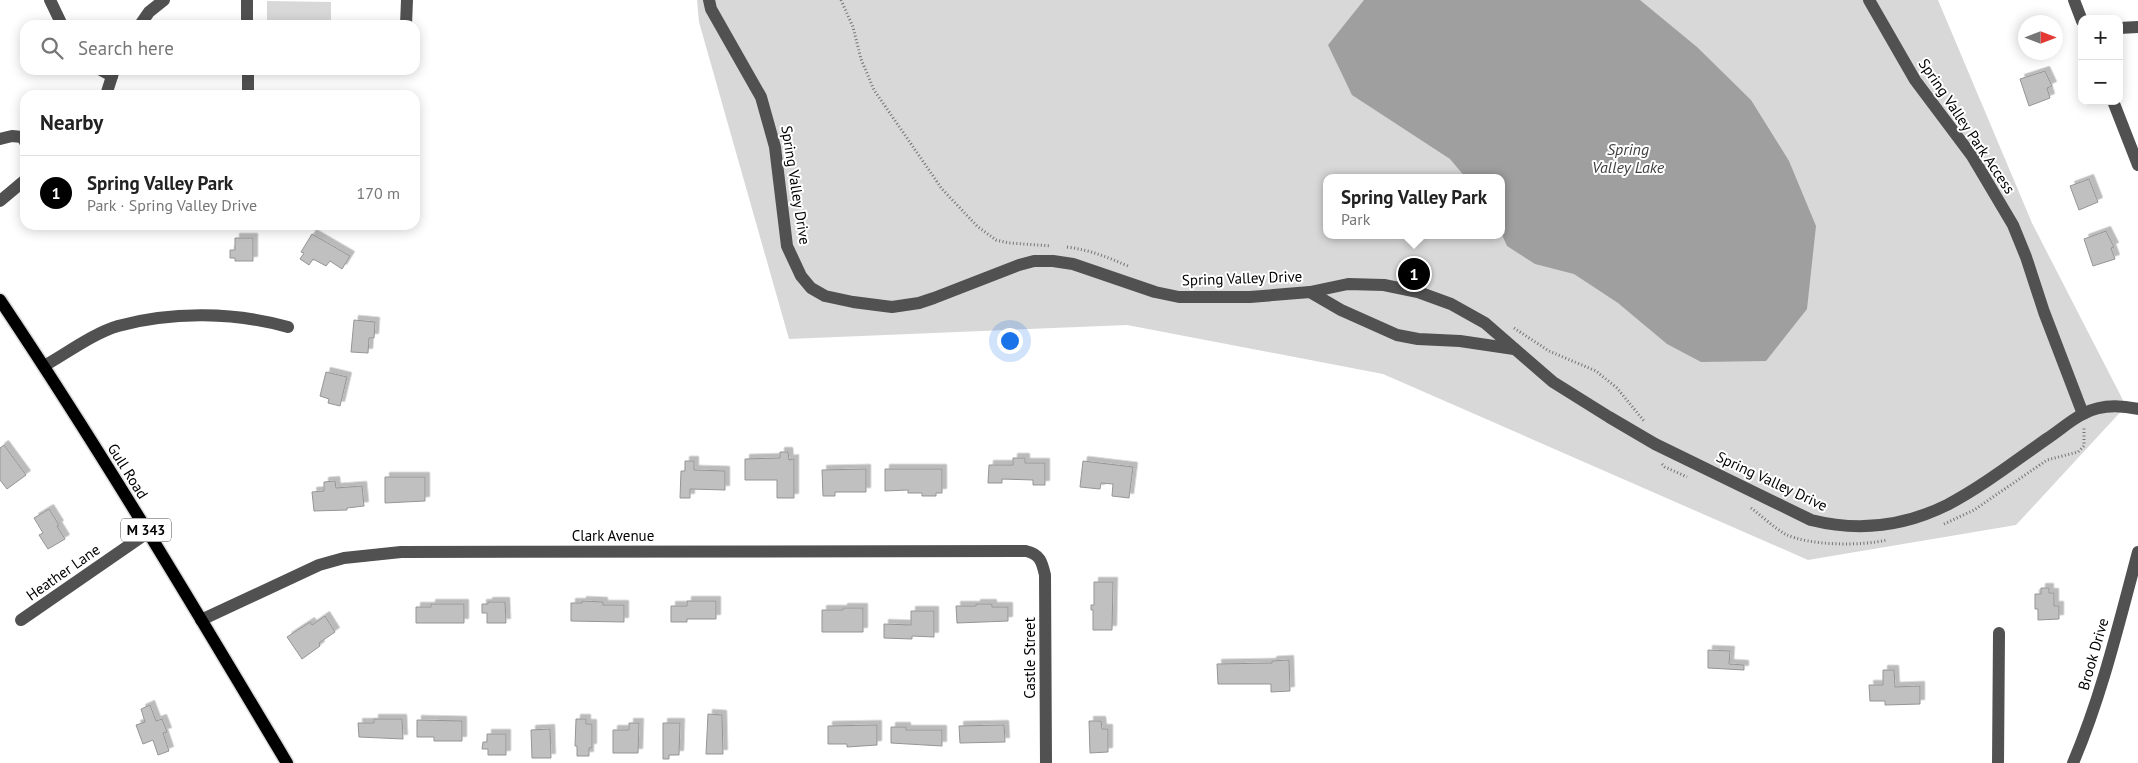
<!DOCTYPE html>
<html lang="en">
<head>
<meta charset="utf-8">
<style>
	:root { --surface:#fff; --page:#f6f6f6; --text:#222; --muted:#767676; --line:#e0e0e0; --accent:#000 }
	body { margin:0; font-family:"PT Sans",sans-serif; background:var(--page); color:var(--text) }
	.controls { position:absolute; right:15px; top:15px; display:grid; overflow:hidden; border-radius:10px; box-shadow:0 2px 12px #0003 }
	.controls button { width:45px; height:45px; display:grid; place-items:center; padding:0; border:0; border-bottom:1px solid var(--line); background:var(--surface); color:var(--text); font:25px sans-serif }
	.compass { position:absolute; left:2018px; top:15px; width:45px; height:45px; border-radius:50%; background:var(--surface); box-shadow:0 2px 12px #0003; rotate:90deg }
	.you { position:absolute; left:1009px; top:340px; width:18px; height:18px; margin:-12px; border:4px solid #fff; border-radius:50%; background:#1a73e8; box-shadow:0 0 0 8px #1a73e833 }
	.badge { display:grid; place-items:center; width:32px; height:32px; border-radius:50%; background:var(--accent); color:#fff; font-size:16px; font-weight:700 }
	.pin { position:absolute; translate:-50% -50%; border:2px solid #fff; box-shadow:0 1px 5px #0006 }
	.popup { position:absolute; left:1323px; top:174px; width:182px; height:65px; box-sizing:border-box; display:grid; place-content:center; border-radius:10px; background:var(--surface); filter:drop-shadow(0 1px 4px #0005); font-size:16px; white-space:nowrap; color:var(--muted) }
	.popup b { font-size:19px; color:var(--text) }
	.popup::after { content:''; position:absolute; left:50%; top:100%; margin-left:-10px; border:10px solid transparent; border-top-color:var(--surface) }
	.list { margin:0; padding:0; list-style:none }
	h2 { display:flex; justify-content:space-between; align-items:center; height:65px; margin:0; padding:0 20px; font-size:21px }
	h2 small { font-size:16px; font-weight:400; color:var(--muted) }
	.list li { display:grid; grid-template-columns:32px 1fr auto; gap:15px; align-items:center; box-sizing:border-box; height:75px; padding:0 20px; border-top:1px solid var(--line) }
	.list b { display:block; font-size:19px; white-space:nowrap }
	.list p { margin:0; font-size:16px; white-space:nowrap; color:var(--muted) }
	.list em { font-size:16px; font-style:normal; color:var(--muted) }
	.icon { flex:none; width:28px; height:28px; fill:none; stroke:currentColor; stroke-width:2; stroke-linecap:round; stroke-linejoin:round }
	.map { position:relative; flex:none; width:2138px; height:763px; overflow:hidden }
	.search { position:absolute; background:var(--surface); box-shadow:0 2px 12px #0003; left:20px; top:20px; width:400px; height:55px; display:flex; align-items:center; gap:12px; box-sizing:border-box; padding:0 18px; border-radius:15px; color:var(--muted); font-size:19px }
	.panel { position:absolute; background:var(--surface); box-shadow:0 2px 12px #0003; left:20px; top:90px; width:400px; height:140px; border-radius:15px }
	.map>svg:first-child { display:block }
	.green { fill:#d8d8d8; fill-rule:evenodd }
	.water { fill:#9f9f9f }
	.building { fill:#c0c0c0; stroke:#959595; filter:url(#shadow) }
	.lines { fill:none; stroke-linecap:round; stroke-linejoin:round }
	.major-casing { stroke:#dbdbdb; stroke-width:15 }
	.path { stroke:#737373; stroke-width:3; stroke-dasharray:1 2.5; stroke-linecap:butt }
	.minor { stroke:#515151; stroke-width:12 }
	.major { stroke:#000; stroke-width:12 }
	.labels { text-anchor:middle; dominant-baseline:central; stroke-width:4; stroke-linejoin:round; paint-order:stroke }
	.shield { fill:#fff; stroke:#4c4c4c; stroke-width:1 }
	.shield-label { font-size:14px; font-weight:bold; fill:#000 }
	.street-label { font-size:15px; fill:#000; stroke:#fff }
	.water-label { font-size:16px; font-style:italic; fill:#404040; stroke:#fff }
</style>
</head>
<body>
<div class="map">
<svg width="2138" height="763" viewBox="0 0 2138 763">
	<defs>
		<filter id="shadow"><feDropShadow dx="4.5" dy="-4.5" stdDeviation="0" flood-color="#0004"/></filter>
	</defs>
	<rect width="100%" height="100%" fill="#fff"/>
	<g class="green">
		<path d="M697,0H1938L2032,223L2126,406L2016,525L1808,560L1383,374L1127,325L789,339L699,22ZM1326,178H1502V235H1326Z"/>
		<path d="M267,1L331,2V25H267Z"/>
	</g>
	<path class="water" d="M1364,0H1640L1697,47L1751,100L1789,161L1816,226L1807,309L1766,361L1701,362L1667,344L1618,303L1574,274L1535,264L1507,246L1502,235V178H1466L1450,159L1352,95L1328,45Z"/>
	<g class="building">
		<path d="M2045,71L2052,86L2047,88L2050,98L2029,106L2020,79Z"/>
		<path d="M2089,179L2098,202L2079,210L2070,186Z"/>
		<path d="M2106,231L2114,247L2111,248L2115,259L2093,266L2084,239Z"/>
		<path d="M312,234L350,256L342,269L330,261L326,266L313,259L309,265L300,259L304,253L301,252Z"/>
		<path d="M235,238H253V261H235V258H230V250H235Z"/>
		<path d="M354,320L375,322L374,338H369L368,353L351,352Z"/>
		<path d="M326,372L347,377L340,406L328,403L329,399L320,396Z"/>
		<path d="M4,445L26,475L7,489L0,480V448Z"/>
		<path d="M780,452H788L789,460L794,459V498H777V480H745V459L780,458Z"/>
		<path d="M1013,458H1025V463H1045V485H1033V480L1002,479V483H988L989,465H1013Z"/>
		<path d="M685,461H694V470L725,471V490L690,489V498H680L681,471H685Z"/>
		<path d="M1083,461L1133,467L1129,498L1112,496L1113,484L1101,483L1100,489L1080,487Z"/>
		<path d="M866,469V492H835V496H823L822,470Z"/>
		<path d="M885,469H942V493H936V496H922V493H908V490L885,491Z"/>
		<path d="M385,477H425V501L385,503Z"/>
		<path d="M335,481L336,488L362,486L364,506L347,508V510L314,511L312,492L324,491V482Z"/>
		<path d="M49,509L59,525L57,526L65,539L48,549L39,535L43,533L34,518Z"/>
		<path d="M1094,582H1113L1112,630H1093V610H1091V605H1094Z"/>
		<path d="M2041,588H2049V593H2054V606H2059V619L2038,620V609H2035V594H2041Z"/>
		<path d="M582,601L603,602V605H624V622L571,621V603H582Z"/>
		<path d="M687,601H716V619H687V622H671V606H687Z"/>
		<path d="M488,602H505L506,623H487V613H482V604H488Z"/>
		<path d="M431,604H464V623H416V607H431Z"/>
		<path d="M976,604H992V607H1008V621L957,623L956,606H976Z"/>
		<path d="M843,608H863V632H822V610H843Z"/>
		<path d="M911,611H934V637L912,636V639L884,638V624L911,625Z"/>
		<path d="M325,616L335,632L319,643L320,646L302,659L287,637L310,622L312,625Z"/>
		<path d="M1708,650L1730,651L1729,664L1744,665V670L1708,668Z"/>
		<path d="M1289,660L1290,691L1271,692V684H1218L1217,664L1272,663V661Z"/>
		<path d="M1883,670H1894L1895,687L1920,686V704L1885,705V701H1870L1869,685H1883Z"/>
		<path d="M150,705L156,721L162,719L167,732L163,733L169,751L158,755L153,740L143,744L136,725L145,722L141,709Z"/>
		<path d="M708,714L722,715L723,754H706Z"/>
		<path d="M374,719H402L403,739L359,737L358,723H374Z"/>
		<path d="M576,719H586V724H592V748H589V756H577V746H575Z"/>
		<path d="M417,720L462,721V741H434V737H417Z"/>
		<path d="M1089,721H1101L1102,729H1108V752L1090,753Z"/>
		<path d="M629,723H639L638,753H613V730H629Z"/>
		<path d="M663,723H680L679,755H669V759H663Z"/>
		<path d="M877,725V745L847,747V744H828V726Z"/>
		<path d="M1004,725L1005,742L960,743L959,726Z"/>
		<path d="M891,727H906V730H942V746L891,743Z"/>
		<path d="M550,729L551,758H532L531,730Z"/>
		<path d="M487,734H506V755H488V749H482L483,742H487Z"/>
	</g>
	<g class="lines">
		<defs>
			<path id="major" d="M0,300C101,451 194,607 287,763"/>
		</defs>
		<use href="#major" class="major-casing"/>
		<g class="path">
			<path d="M841,0L853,27L861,59L874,90L942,189L977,226L996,240L1009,243L1051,246"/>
			<path d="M1067,247C1090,250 1107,257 1128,266"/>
			<path d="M1514,328L1549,351L1596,371L1617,388L1644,421"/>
			<path d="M1662,464L1665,467L1687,477"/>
			<path d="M1751,508C1762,516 1773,527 1785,534C1809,546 1861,546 1887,540"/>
			<path d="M1944,524L1974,510L2047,460L2078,452L2084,446V427"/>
		</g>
		<g class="minor">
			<path d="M50,0L62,25"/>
			<path d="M247,0V25"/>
			<path d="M709,0L711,9L761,97L775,147L787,246L801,276L811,288L825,296L853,302L892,307L919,303L934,298L1019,265L1034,261H1053L1073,264L1155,292L1179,297H1250L1310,292L1348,284L1384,285L1418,292L1451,304L1485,323L1553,382L1609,417L1655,444L1811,520C1859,532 1903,527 1947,505C1983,486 2015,461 2048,438C2060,430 2071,420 2083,414C2099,405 2120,405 2138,409"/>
			<path d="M1869,0L1915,80L1972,156L2013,225L2026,257L2044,312L2083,414"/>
			<path d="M2074,0L2082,21"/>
			<path d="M140,25L149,12L164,0"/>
			<path d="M406,25L407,0"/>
			<path d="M2119,28L2138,27"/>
			<path d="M101,70L112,76"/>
			<path d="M248,70V95"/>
			<path d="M106,95L114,70"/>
			<path d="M2113,101L2138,165"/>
			<path d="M0,139L12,136L22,137L25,142"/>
			<path d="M0,201L25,180"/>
			<path d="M1310,292L1341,310L1397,335L1418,339L1460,341L1514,349"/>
			<path d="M44,366C67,353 94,333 118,326C172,311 235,312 288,327"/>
			<path d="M21,620L147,533"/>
			<path d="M201,620L319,565L344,558L401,552L1026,551C1040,554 1042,562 1045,575L1046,763"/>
			<path d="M1998,763L1999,633"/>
			<path d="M2073,763C2102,695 2119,623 2138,552"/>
		</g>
		<use href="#major" class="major"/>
	</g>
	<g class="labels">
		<rect class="shield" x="121" y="518.5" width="50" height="23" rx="4"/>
		<g class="shield-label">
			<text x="146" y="530">M 343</text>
		</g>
		<g class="street-label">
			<text transform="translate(1967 126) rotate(56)">Spring Valley Park Access</text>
			<text transform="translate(796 185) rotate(81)">Spring Valley Drive</text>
			<text transform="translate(1242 278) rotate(-2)">Spring Valley Drive</text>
			<text transform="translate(128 471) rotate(58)">Gull Road</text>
			<text transform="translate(1772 481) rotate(25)">Spring Valley Drive</text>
			<text x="613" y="535">Clark Avenue</text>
			<text transform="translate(63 572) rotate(-35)">Heather Lane</text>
			<text transform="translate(2093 654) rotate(-74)">Brook Drive</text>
			<text transform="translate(1029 658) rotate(-90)">Castle Street</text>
		</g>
		<g class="water-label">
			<text x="1628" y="149">Spring<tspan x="1628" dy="18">Valley Lake</tspan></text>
		</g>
	</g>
</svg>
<div class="controls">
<button>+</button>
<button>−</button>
</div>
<svg class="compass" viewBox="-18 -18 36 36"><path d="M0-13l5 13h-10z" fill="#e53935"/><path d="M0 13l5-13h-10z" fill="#767676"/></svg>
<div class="you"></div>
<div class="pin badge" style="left:1414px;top:274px">1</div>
<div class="popup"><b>Spring Valley Park</b>Park</div>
<div class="search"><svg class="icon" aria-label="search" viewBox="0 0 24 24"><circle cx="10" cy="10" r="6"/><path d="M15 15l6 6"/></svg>Search here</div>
<section class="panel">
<h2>Nearby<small></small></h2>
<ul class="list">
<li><span class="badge">1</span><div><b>Spring Valley Park</b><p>Park · Spring Valley Drive</p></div><em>170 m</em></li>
</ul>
</section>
</div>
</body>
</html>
